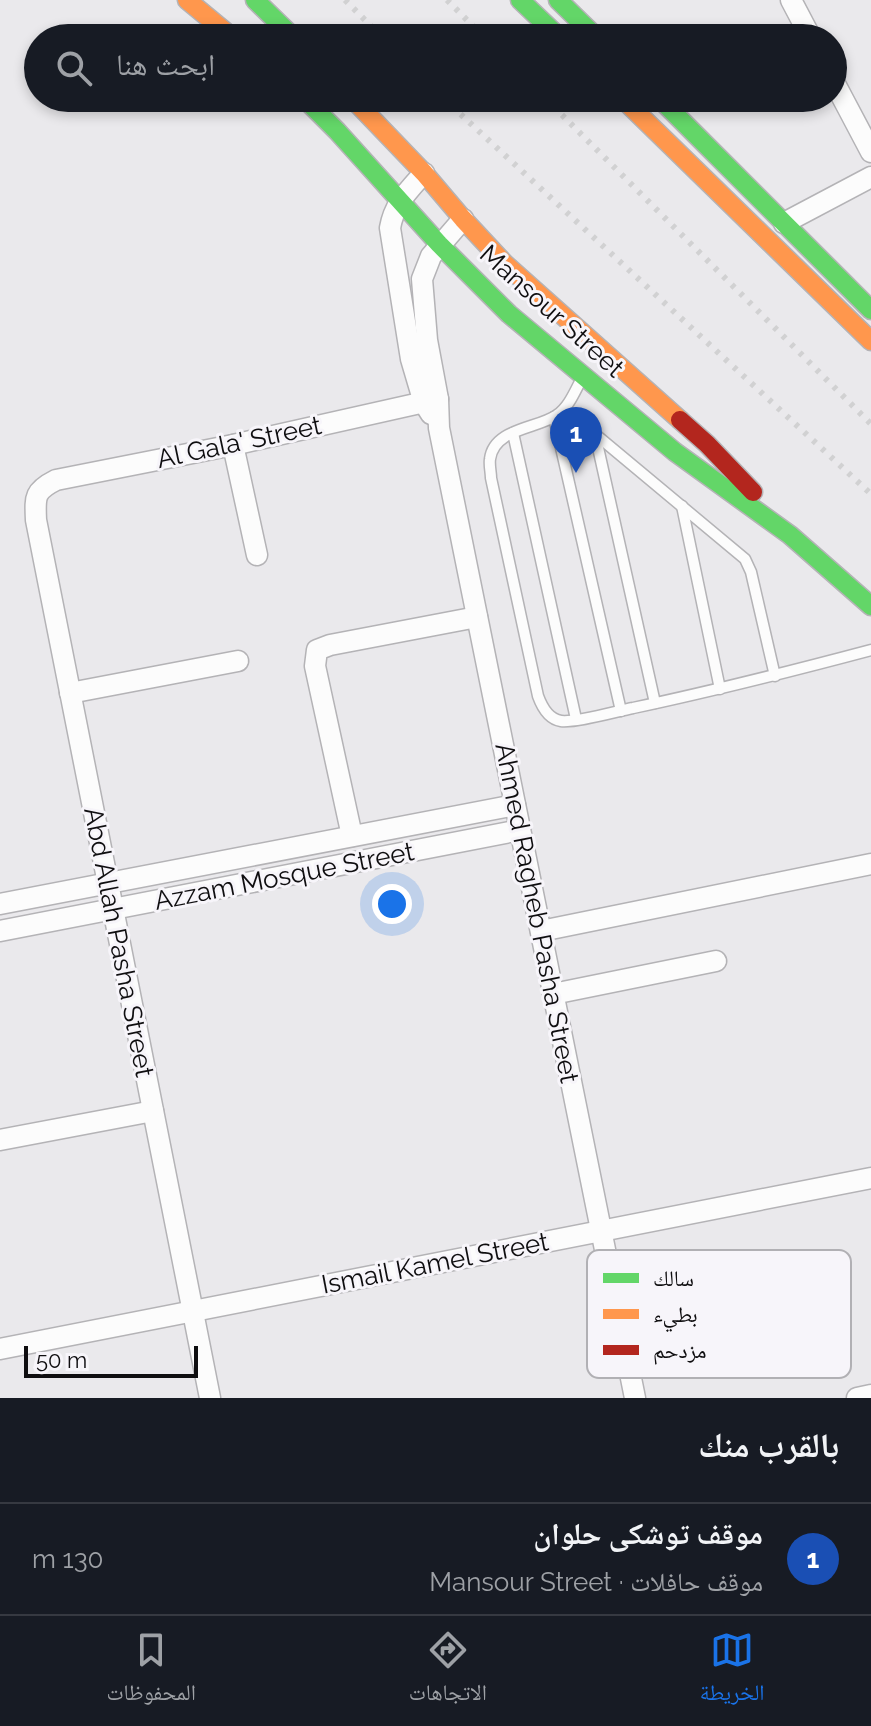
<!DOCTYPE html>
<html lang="ar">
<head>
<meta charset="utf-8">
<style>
	:root { --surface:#171b24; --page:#242831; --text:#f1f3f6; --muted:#9ea1a6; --line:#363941; --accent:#1a73e8 }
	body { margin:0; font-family:Raleway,"Noto Naskh Arabic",sans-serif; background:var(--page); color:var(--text); direction:rtl }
	.scale { position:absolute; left:24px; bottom:20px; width:174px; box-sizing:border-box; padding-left:8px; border:4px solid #0f0e10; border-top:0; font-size:22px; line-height:28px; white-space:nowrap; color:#0f0e10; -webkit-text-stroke:6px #f7f5fa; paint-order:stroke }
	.you { position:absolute; left:392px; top:904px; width:28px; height:28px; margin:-20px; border:6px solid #fff; border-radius:50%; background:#1a73e8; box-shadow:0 0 0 12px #1a73e833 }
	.badge { display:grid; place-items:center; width:52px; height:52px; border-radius:50%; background:var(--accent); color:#fff; font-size:26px; font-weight:700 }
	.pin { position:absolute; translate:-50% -66px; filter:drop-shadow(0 2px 4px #0008) }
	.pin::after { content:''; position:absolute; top:42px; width:28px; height:24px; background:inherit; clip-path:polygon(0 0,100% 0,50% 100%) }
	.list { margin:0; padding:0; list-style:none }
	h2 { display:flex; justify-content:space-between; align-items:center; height:104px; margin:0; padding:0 32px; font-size:34px }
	h2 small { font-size:26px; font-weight:400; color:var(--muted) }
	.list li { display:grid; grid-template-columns:52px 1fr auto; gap:24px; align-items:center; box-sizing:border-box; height:112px; padding:0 32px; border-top:2px solid var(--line) }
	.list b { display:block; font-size:30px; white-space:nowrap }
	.list p { margin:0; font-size:26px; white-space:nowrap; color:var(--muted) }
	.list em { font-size:26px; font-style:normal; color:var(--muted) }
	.icon { flex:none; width:44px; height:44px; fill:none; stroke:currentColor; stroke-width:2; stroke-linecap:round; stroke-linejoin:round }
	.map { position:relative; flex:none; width:871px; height:1398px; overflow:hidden; direction:ltr }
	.search { position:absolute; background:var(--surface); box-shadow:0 4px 12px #0003; left:24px; right:24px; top:24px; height:88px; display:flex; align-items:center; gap:20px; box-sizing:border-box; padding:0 28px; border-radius:44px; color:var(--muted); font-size:30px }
	.sheet { height:216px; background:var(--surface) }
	nav { display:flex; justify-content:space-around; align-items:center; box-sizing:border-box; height:112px; border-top:2px solid var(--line); background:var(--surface); font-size:22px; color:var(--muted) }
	nav a { display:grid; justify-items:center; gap:4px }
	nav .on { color:var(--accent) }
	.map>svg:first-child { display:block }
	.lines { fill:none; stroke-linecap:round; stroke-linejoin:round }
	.lane-casing { stroke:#b4b3b6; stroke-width:13 }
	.street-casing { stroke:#b4b3b6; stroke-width:23 }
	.fast-casing { stroke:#b4b3b6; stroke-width:21 }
	.slow-casing { stroke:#b4b3b6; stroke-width:21 }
	.jam-casing { stroke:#b4b3b6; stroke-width:21 }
	.lane { stroke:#fcfcfc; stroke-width:10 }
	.street { stroke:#fcfcfc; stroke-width:20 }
	.fast { stroke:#63d668; stroke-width:18 }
	.slow { stroke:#ff974d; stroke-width:18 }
	.jam { stroke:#b3261e; stroke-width:18 }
	.rail { stroke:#d1d1d2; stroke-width:6; stroke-dasharray:4 8; stroke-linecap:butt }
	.labels { text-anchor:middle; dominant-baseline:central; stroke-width:6; stroke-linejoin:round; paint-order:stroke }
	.street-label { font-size:26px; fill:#0f0e10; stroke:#f7f5fa }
	.key { fill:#f7f5fa; stroke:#b1b0b4; stroke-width:2 }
	.key-label { font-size:22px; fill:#0f0e10 }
</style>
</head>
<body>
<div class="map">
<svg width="871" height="1398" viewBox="0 0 871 1398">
	<rect width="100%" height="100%" fill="#eae9ec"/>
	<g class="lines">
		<defs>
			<g id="lane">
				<path d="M582,378C575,391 569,407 557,415C537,429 494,428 490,459C489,465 491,472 491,478L538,696C542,707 548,719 561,721C576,723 617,711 633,708C713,691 792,671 871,650"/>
				<path d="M565,409L745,559L751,572L775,676"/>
				<path d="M554,417L621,711"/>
				<path d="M513,433L576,719"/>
				<path d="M595,434L655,703"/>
				<path d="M682,506L720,689"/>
			</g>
			<g id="street">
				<path d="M791,0L811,38"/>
				<path d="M833,80L871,152"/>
				<path d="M424,173C408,191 394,204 390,228L411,359L424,403L431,414"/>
				<path d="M463,219L431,256L422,279L427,340L438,399L439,428L635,1398"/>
				<path d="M784,223L871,177"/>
				<path d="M233,445L257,555"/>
				<path d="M70,693L238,661"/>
				<path d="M352,836L315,666L317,650L330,645L477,617"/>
				<path d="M0,904L515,805"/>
				<path d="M0,931L520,830"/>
				<path d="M541,931L871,864"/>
				<path d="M553,994L716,961"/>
				<path d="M0,1140L153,1111"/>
				<path d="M0,1349L871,1178"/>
				<path d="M210,1398L36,520C35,497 34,491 56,480L233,445L438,399"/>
				<path d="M857,1398L871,1395"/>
			</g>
			<g id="fast">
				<path d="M255,0L294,38"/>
				<path d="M520,0L560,38"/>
				<path d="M558,0L597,38"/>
				<path d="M304,98L337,131L439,244L509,314L675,452L790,535L871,606"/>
				<path d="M659,98L871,310"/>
			</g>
			<g id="slow">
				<path d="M187,0L233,38"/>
				<path d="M352,98L424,173L463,219L504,263L680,420"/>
				<path d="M622,98L871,341"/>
			</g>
			<path id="jam" d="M680,420L707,444L753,492"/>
		</defs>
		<use href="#lane" class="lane-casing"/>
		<use href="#street" class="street-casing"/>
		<use href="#fast" class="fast-casing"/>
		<use href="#slow" class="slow-casing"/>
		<use href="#jam" class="jam-casing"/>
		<use href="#lane" class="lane"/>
		<use href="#street" class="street"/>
		<use href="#fast" class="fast"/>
		<use href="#slow" class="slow"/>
		<use href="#jam" class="jam"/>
		<g class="rail">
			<path d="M345,0L383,38"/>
			<path d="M447,0L485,38"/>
			<path d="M443,98L871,494"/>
			<path d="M545,98L871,424"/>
		</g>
	</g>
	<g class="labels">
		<g class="street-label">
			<text transform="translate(552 311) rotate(42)">Mansour Street</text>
			<text transform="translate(239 442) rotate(-12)">Al Gala' Street</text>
			<text transform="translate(284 876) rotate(-11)">Azzam Mosque Street</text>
			<text transform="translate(537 913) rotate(79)">Ahmed Ragheb Pasha Street</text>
			<text transform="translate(119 942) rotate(79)">Abd Allah Pasha Street</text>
			<text transform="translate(435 1263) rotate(-11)">Ismail Kamel Street</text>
		</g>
	</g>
	<rect x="587" y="1250" width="264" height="128" rx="12" class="key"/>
	<rect x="603" y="1273" width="36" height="10" fill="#63d668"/>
	<rect x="603" y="1309" width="36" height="10" fill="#ff974d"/>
	<rect x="603" y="1345" width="36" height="10" fill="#b3261e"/>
	<g class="key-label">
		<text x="653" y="1286">سالك</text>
		<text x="653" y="1322">بطيء</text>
		<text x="653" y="1358">مزدحم</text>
	</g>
</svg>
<div class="scale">50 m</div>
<div class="you"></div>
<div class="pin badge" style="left:576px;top:473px;background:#1a4fb4">1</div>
<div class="search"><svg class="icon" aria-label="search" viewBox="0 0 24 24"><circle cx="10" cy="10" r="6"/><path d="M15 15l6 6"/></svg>ابحث هنا</div>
</div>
<section class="sheet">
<h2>بالقرب منك<small></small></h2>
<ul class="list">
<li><span class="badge" style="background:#1a4fb4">1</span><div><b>موقف توشكى حلوان</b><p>موقف حافلات · Mansour Street</p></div><em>130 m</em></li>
</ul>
</section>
<nav>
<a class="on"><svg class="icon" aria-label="map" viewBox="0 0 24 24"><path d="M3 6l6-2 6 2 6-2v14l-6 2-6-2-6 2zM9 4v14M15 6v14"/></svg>الخريطة</a>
<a><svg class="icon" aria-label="directions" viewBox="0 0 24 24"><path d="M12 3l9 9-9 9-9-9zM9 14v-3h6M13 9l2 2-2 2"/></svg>الاتجاهات</a>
<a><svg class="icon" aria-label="saved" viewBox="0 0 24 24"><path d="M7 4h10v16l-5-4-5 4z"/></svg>المحفوظات</a>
</nav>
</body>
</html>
